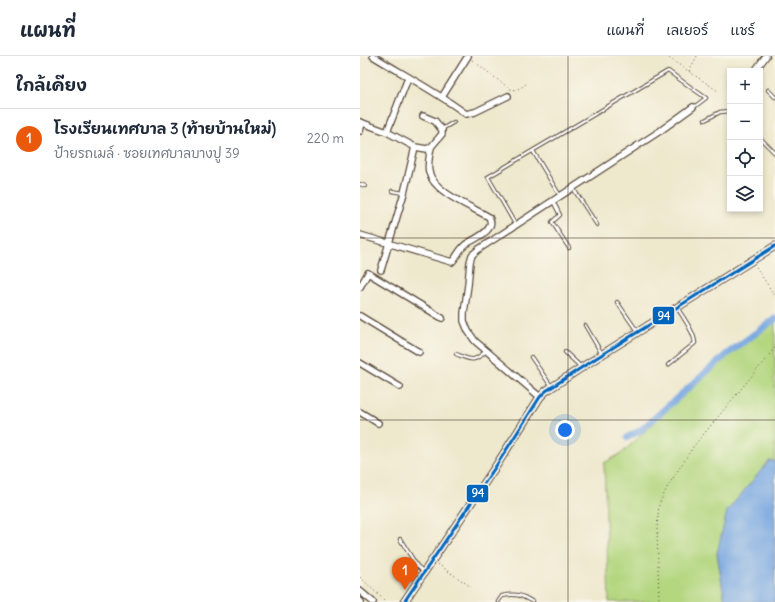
<!DOCTYPE html>
<html lang="th">
<head>
<meta charset="utf-8">
<style>
	:root { --surface:#fff; --page:#f2f2f3; --text:#1f2937; --muted:#747a83; --line:#e0e1e3; --accent:#ea580c }
	body { margin:0; font-family:Delius,"Playpen Sans Thai",sans-serif; background:var(--page); color:var(--text) }
	.controls { position:absolute; right:12px; top:12px; display:grid; overflow:hidden; border-radius:0px; box-shadow:0 2px 6px #0003 }
	.controls button { width:36px; height:36px; display:grid; place-items:center; padding:0; border:0; border-bottom:1px solid var(--line); background:var(--surface); color:var(--text); font:20px sans-serif }
	.you { position:absolute; left:205px; top:374px; width:14px; height:14px; margin:-10px; border:3px solid #fff; border-radius:50%; background:#1a73e8; box-shadow:0 0 0 6px #1a73e833 }
	.badge { display:grid; place-items:center; width:26px; height:26px; border-radius:50%; background:var(--accent); color:#fff; font-size:13px; font-weight:700 }
	.pin { position:absolute; translate:-50% -33px; filter:drop-shadow(0 1px 2px #0008) }
	.pin::after { content:''; position:absolute; top:21px; width:14px; height:12px; background:inherit; clip-path:polygon(0 0,100% 0,50% 100%) }
	.list { margin:0; padding:0; list-style:none }
	h2 { display:flex; justify-content:space-between; align-items:center; height:52px; margin:0; padding:0 16px; font-size:17px }
	h2 small { font-size:13px; font-weight:400; color:var(--muted) }
	.list li { display:grid; grid-template-columns:26px 1fr auto; gap:12px; align-items:center; box-sizing:border-box; height:60px; padding:0 16px; border-top:1px solid var(--line) }
	.list b { display:block; font-size:15px; white-space:nowrap }
	.list p { margin:0; font-size:13px; white-space:nowrap; color:var(--muted) }
	.list em { font-size:13px; font-style:normal; color:var(--muted) }
	.icon { flex:none; width:22px; height:22px; fill:none; stroke:currentColor; stroke-width:2; stroke-linecap:round; stroke-linejoin:round }
	.map { position:relative; flex:none; width:415px; height:546px; overflow:hidden }
	header { display:flex; align-items:center; gap:24px; box-sizing:border-box; height:56px; padding:0 20px; background:var(--surface); border-bottom:1px solid var(--line) }
	header strong { font-size:19px }
	nav { display:flex; gap:22px; margin-inline-start:auto; font-size:14px }
	main { display:flex }
	aside { flex:1; background:var(--surface) }
	.map>svg:first-child { display:block }
	.green { fill:#b3d67f; stroke:#77804e }
	.water { fill:#77a6e0; stroke:#59687f }
	.lines { fill:none; stroke-linecap:round; stroke-linejoin:round }
	.canal { stroke:#77a6e0; stroke-width:7 }
	.service-casing { stroke:#564638; stroke-width:4.5 }
	.minor-casing { stroke:#564638; stroke-width:8 }
	.tertiary-casing { stroke:#564638; stroke-width:9 }
	.path { stroke:#564638; stroke-width:1; stroke-dasharray:1 3; stroke-linecap:butt }
	.service { stroke:#fff; stroke-width:2.5 }
	.minor { stroke:#fff; stroke-width:5.5 }
	.tertiary { stroke:#fff; stroke-width:7 }
	.bus-1-casing { stroke:#fbf7ec; stroke-width:6 }
	.bus-1 { stroke:#0065bd; stroke-width:3 }
	.grid { fill:none; stroke:#3b2a1e; stroke-width:1; stroke-opacity:0.55 }
	.line-badge { stroke:#fbf7ec; stroke-width:1.5 }
	.badge-label { font-size:11px; text-anchor:middle; font-weight:bold; fill:#fff }
</style>
</head>
<body>
<header>
<strong>แผนที่</strong>
<nav><a>แผนที่</a><a>เลเยอร์</a><a>แชร์</a></nav>
</header>
<main>
<aside>
<h2>ใกล้เคียง<small></small></h2>
<ul class="list">
<li><span class="badge">1</span><div><b>โรงเรียนเทศบาล 3 (ท้ายบ้านใหม่)</b><p>ป้ายรถเมล์ · ซอยเทศบาลบางปู 39</p></div><em>220 m</em></li>
</ul>
</aside>
<div class="map">
<svg width="415" height="546" viewBox="0 0 415 546">
	<rect width="100%" height="100%" fill="#fbf7ec"/>
	<filter id="ink" filterUnits="userSpaceOnUse"><feTurbulence type="fractalNoise" baseFrequency=".025" numOctaves="2"/><feDisplacementMap in="SourceGraphic" scale="8" xChannelSelector="R" yChannelSelector="G"/><feConvolveMatrix kernelMatrix="1 2 1 2 8 2 1 2 1" color-interpolation-filters="sRGB"/></filter>
	<filter id="wash" filterUnits="userSpaceOnUse"><feTurbulence type="fractalNoise" baseFrequency=".012" numOctaves="4" result="noise"/><feDisplacementMap in="SourceGraphic" scale="16" xChannelSelector="R" yChannelSelector="G"/><feGaussianBlur stdDeviation="0.9" result="paint"/><feColorMatrix in="noise" values="0 0 0 0 0 0 0 0 0 0 0 0 0 0 0 0 0 1.4 0 .05"/><feComposite in="paint" operator="in"/></filter>
	<g filter="url(#wash)">
		<rect width="100%" height="100%" fill="#eee8cd"/>
		<path class="green" d="M415,262V405H409L357,497L365,546H249L244,407L262,397L355,309Z"/>
		<path class="water" d="M409,405H415V546H365L357,497L367,455Z"/>
		<g class="lines">
			<path class="canal" d="M268,381L281,374L367,298L415,263"/>
		</g>
	</g>
	<g filter="url(#ink)">
		<g class="lines">
			<defs>
				<g id="service">
					<path d="M408,34L415,41"/>
					<path d="M345,64L360,56L370,55"/>
					<path d="M82,73L94,66"/>
					<path d="M400,82L415,97"/>
					<path d="M173,95L200,140"/>
					<path d="M0,128L5,130"/>
					<path d="M213,132L237,169"/>
					<path d="M32,135L43,137"/>
					<path d="M193,145L200,159L192,166L209,192"/>
					<path d="M155,168L128,121L308,15L346,42L334,51"/>
					<path d="M257,246L277,275"/>
					<path d="M225,269L242,298"/>
					<path d="M205,296L221,311"/>
					<path d="M96,298C111,304 113,307 126,295"/>
					<path d="M171,301L191,330"/>
					<path d="M308,309L335,287C334,275 323,262 317,251"/>
					<path d="M40,483L57,510L64,516"/>
					<path d="M138,546L142,540C156,537 161,539 173,546"/>
				</g>
				<g id="minor">
					<path d="M13,0C44,19 77,36 106,58L115,56L148,40"/>
					<path d="M395,15L406,0"/>
					<path d="M82,41L108,0"/>
					<path d="M0,66L27,76"/>
					<path d="M0,75L2,67"/>
					<path d="M55,91L67,93L71,91L82,78V74L75,65L63,60"/>
					<path d="M0,179L92,206C97,201 99,194 105,189C113,183 137,175 129,161C112,151 74,137 69,116C67,108 70,98 71,91"/>
					<path d="M21,214L44,137L55,91L27,76L48,22"/>
					<path d="M0,231L8,217L82,262"/>
					<path d="M0,260L59,296"/>
					<path d="M0,307L40,331"/>
					<path d="M180,341L115,285L108,275L104,265V257L108,229L110,206L112,199L119,193L300,75L333,51"/>
					<path d="M0,356L18,367"/>
					<path d="M0,535L13,546"/>
					<path d="M0,545L1,546"/>
				</g>
				<path id="tertiary" d="M44,546L136,410L180,341L186,335L230,306L415,190"/>
			</defs>
			<use href="#service" class="service-casing"/>
			<use href="#minor" class="minor-casing"/>
			<use href="#tertiary" class="tertiary-casing"/>
			<g class="path">
				<path d="M306,0L358,35"/>
				<path d="M112,4L150,33C157,35 160,32 166,28"/>
				<path d="M329,15L337,0"/>
				<path d="M396,211L415,240"/>
				<path d="M78,508L111,531"/>
				<path d="M0,521L26,546"/>
				<path d="M299,546L297,473L299,448L308,430L333,391L415,292"/>
			</g>
			<use href="#service" class="service"/>
			<use href="#minor" class="minor"/>
			<use href="#tertiary" class="tertiary"/>
			<defs>
				<path id="bus-1" d="M44,546L136,410L180,341L186,335L230,306L415,190"/>
			</defs>
			<use href="#bus-1" class="bus-1-casing"/>
			<use href="#bus-1" class="bus-1"/>
		</g>
	</g>
	<path class="grid" d="M208,0V546M0,182H415M0,364H415"/>
	<g class="line-badge">
		<rect x="292" y="250" width="23" height="19" rx="4" fill="#0065bd"/>
		<rect x="106" y="428" width="23" height="19" rx="4" fill="#0065bd"/>
	</g>
	<g class="badge-label">
		<text x="304" y="264">94</text>
		<text x="118" y="441">94</text>
	</g>
</svg>
<div class="controls">
<button>+</button>
<button>−</button>
<button><svg class="icon" aria-label="locate" viewBox="0 0 24 24"><circle cx="12" cy="12" r="6"/><path d="M12 2v4M12 18v4M2 12h4M18 12h4"/></svg></button>
<button><svg class="icon" aria-label="layers" viewBox="0 0 24 24"><path d="M12 4l9 5-9 5-9-5zM3 14l9 5 9-5"/></svg></button>
</div>
<div class="you"></div>
<div class="pin badge" style="left:45px;top:534px">1</div>
</div>
</main>
</body>
</html>
